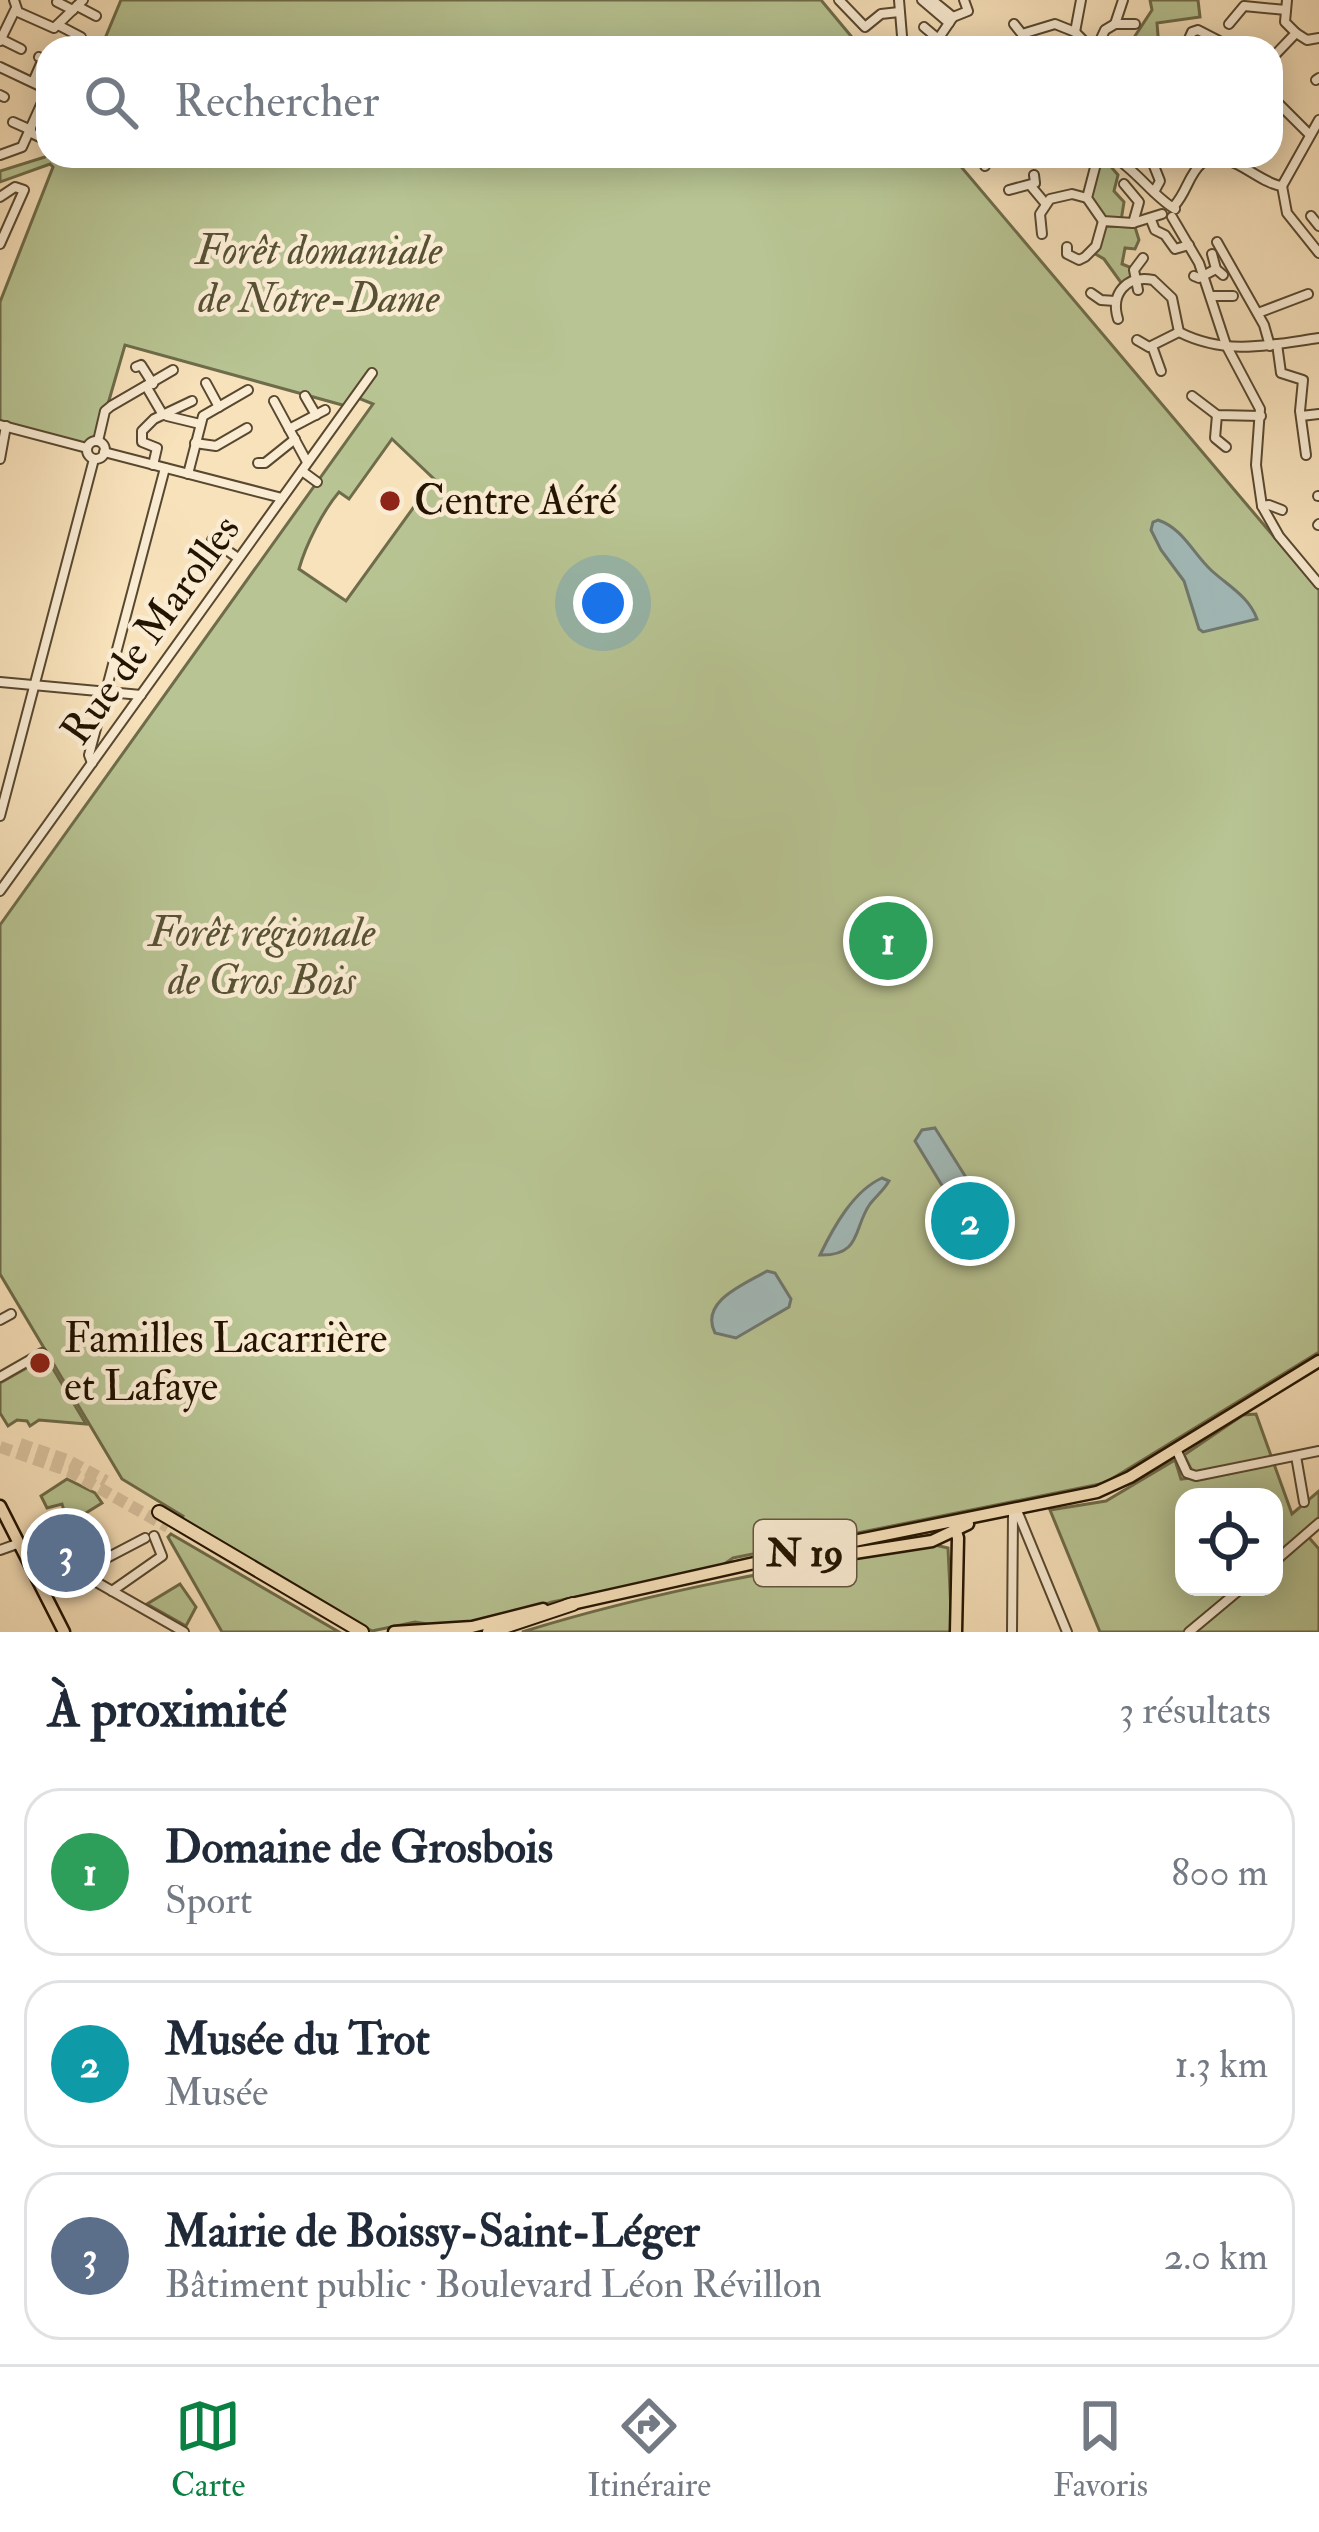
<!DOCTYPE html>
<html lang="fr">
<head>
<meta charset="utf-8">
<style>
	:root { --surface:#fff; --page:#f2f2f3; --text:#1f2937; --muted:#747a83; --line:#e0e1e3; --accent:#0b8043 }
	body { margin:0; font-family:"IM FELL Double Pica",serif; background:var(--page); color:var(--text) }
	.controls { position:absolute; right:36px; bottom:36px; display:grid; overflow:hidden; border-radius:24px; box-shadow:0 6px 30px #0003 }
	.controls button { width:108px; height:108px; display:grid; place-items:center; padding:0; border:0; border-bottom:3px solid var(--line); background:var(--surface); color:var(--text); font:60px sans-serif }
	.you { position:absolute; left:603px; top:603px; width:42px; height:42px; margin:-30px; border:9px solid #fff; border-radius:50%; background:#1a73e8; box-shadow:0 0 0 18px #1a73e833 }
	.badge { display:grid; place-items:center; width:78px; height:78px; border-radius:50%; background:var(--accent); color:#fff; font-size:39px; font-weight:700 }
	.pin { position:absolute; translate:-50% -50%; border:6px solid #fff; box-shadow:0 3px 12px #0006 }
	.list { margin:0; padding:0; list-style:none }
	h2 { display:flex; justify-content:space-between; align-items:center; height:156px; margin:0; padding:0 48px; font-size:51px }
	h2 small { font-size:39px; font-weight:400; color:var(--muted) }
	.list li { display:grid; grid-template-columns:78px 1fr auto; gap:36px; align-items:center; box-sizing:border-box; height:168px; margin:0 24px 24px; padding:0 24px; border:3px solid var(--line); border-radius:36px }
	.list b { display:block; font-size:45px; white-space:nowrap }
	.list p { margin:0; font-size:39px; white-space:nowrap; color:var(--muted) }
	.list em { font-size:39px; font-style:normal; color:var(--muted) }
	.icon { flex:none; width:66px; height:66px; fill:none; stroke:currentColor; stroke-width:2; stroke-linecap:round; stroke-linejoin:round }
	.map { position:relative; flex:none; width:1319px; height:1632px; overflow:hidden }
	.search { position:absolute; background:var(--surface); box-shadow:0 6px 30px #0003; left:36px; right:36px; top:36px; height:132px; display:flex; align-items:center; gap:30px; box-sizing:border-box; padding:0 42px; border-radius:36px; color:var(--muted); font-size:45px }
	.sheet { height:732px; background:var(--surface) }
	nav { display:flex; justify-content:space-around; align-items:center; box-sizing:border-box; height:168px; border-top:3px solid var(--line); background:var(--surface); font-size:33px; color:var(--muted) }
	nav a { display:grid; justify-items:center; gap:6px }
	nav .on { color:var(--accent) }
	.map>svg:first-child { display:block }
	.green { fill:#b8c493; stroke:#6e6c4a; stroke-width:3; fill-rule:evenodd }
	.water { fill:#a2bbba; stroke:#6f7870; stroke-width:3 }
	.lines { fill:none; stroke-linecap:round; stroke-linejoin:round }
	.highway-tunnel { stroke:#d8c39f; stroke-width:12; stroke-dasharray:12 6; stroke-linecap:butt }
	.minor-casing { stroke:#584830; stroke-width:12 }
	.major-casing { stroke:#231401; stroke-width:15 }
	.highway-casing { stroke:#231401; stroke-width:16 }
	.minor { stroke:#faecd3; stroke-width:8 }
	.major { stroke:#f8e2bb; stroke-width:10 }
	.highway { stroke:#f8e2bb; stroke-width:12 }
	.poi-dot { fill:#8f2418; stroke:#faecd3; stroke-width:4.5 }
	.labels { text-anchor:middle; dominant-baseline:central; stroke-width:9; stroke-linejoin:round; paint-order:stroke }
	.shield { fill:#faecd3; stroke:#645540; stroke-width:3 }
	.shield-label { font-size:39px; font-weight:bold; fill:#231401 }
	.park-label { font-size:42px; font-style:italic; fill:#575234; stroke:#faecd3 }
	.poi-label { font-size:42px; fill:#231401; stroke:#faecd3; text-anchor:start }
	.street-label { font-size:42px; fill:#231401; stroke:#faecd3 }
</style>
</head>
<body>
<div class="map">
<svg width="1319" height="1632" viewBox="0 0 1319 1632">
	<rect width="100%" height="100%" fill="#f8e2bb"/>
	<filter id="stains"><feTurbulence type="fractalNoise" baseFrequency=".00167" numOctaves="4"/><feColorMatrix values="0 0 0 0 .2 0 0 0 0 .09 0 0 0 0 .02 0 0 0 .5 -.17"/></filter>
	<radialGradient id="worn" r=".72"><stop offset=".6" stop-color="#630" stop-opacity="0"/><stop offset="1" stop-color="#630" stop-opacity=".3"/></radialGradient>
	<g class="green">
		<path d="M121,0H821L861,48H101Z"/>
		<path d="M1150,0H1198L1200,17L1157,23L1159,48H1109L1119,40L1133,39L1152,10Z"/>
		<path d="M48,156H952L1319,590V1352L1105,1483L733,1558L717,1569L552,1602L496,1620L433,1625L415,1622L372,1631L181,1521L183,1516L122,1479L0,1274V925L373,404L356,397L346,406L125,345L99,435L87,446L0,425V302L53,167L50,164L0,182V171ZM392,439L434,479L346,601L299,569C306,544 323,511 339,492L349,499Z"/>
		<path d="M1101,156L1117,161L1112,168L1118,175L1114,191L1124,202L1121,221L1105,220L1090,196Z"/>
		<path d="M1105,226L1135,227L1139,240L1135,249L1125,248L1122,264L1132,268L1133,277L1122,284L1104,259L1092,252Z"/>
		<path d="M46,1357L86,1424L39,1420L30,1426L27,1421L17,1420L8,1426L0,1413V1383Z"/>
		<path d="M1256,1414L1292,1514L1319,1491V1519L1304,1532L1319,1549V1632H1100L1050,1510L1106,1501L1175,1460L1181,1479L1190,1478L1192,1471L1184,1455L1243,1415ZM1184,1497H1274V1587H1184Z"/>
		<path d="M67,1479L95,1493L102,1503L68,1524L62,1504L47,1508L41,1496Z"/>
		<path d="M171,1534L339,1632H222L168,1537Z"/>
		<path d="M935,1545L948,1548L952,1632H522C657,1590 795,1566 935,1545Z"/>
		<path d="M180,1584L196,1607L186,1626L147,1604Z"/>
	</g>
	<g class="water">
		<path d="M1158,520C1184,529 1193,554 1212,571C1230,587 1249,597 1257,619L1203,632L1199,629L1184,581L1161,550L1151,530L1153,522Z"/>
		<path d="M935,1128L967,1179L958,1180L946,1192L915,1141L922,1130Z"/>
		<path d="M882,1178L889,1181C884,1190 877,1195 870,1204C853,1228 862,1256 820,1255C833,1228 853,1191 882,1178Z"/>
		<path d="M767,1271L775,1273L791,1299L789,1307L736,1338L715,1333C699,1301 745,1284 767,1271Z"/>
	</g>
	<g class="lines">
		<g class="highway-tunnel">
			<path d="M20,1444L67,1460L106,1481"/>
			<path d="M0,1447L69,1471L168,1527"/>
		</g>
		<defs>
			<g id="minor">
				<path d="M14,0L18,12L54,28L83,0"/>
				<path d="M839,0L865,27L881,14L899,12"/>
				<path d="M899,0L903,48"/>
				<path d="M922,0L949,23L953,17"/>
				<path d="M932,0L953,17"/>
				<path d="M57,2L73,10"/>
				<path d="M77,6L96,16"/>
				<path d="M953,17L968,11L964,0"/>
				<path d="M1014,24L1022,34L1055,24L1075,32L1091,48"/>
				<path d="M1115,24H1135"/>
				<path d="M1229,24L1244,6L1286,10"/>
				<path d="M58,25L81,37"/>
				<path d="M924,27L949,48"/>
				<path d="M1075,32L1081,0"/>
				<path d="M1296,33L1307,40L1319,38"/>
				<path d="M1,39L21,49"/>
				<path d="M0,41L15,10"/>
				<path d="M1098,45L1105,30L1115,24L1123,0"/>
				<path d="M932,48L949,23"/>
				<path d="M1185,48L1192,32L1198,30L1233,48"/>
				<path d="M1271,59L1296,33L1285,22L1287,0"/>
				<path d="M0,67L40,86L45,96L22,147L0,155"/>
				<path d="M1316,80L1319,78"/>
				<path d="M33,82L43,59L39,57"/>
				<path d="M0,95L4,97"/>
				<path d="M1271,96L1309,134"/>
				<path d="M13,122L31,130"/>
				<path d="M29,132L48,141"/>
				<path d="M981,156L985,166"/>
				<path d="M1098,156L1087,198L1103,221L1133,223L1162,214"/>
				<path d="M1113,156C1137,171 1154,197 1175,209"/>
				<path d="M1150,156L1160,181L1154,192"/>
				<path d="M1124,184L1139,202L1133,223"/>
				<path d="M1030,185L1045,203"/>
				<path d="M1282,186L1287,213L1319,253"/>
				<path d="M1282,186L1319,120"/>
				<path d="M1009,190L1035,183L1034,175"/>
				<path d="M0,197L15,187L24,190L0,244"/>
				<path d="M1174,206C1186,194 1189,174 1201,164C1225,143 1258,184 1282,186"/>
				<path d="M1311,216L1319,226"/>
				<path d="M1172,217L1199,263L1226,345L1260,409L1256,465L1262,506L1279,536L1319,584"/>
				<path d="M1151,220L1155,230L1165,235L1175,249L1189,245"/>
				<path d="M1042,234L1040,214L1050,199L1072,194L1087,198"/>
				<path d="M1217,242L1264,325L1270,346"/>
				<path d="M1067,247V254L1079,260L1085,257L1096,246L1103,221"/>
				<path d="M1212,254L1216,269L1223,275"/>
				<path d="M1194,276L1199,278L1216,269"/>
				<path d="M1138,290L1134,270L1143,258"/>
				<path d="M1091,293L1101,300L1115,301"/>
				<path d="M1212,296H1233"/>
				<path d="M1258,313L1308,294"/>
				<path d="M1118,319C1110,293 1127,275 1153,280L1172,298L1179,332"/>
				<path d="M1179,332C1226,356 1270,345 1319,338"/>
				<path d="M1137,340L1149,347L1179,332"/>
				<path d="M1277,344L1281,373L1303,380L1300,411L1306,455"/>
				<path d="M1152,346L1161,371"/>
				<path d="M136,367L141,365L153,384"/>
				<path d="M206,383L219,407"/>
				<path d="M146,386L163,415"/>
				<path d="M305,396L316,415"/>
				<path d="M1192,396L1217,415L1261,416"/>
				<path d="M274,401L307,462"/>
				<path d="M1217,415L1215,438L1226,447"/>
				<path d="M167,416L200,424"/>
				<path d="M1301,416L1319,414"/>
				<path d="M0,425L87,448"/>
				<path d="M289,429L325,410"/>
				<path d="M98,441L105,411L111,406L173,370"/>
				<circle cx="96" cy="450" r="9"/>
				<path d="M195,443L216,446L247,428"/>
				<path d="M104,452L282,498"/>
				<path d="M0,459L6,426"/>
				<path d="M258,463H265L295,439"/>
				<path d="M153,465L157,448L142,442V431L154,419L192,401"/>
				<path d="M302,471L317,482"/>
				<path d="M188,474L203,416L248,390"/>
				<path d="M1318,496H1319"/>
				<path d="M1262,506L1269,505L1282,510"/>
				<path d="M1318,525L1319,524"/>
				<path d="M212,540L238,558"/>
				<path d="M0,682L141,695"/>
				<path d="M92,763L89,755L165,468"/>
				<path d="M0,816L94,459"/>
				<path d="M0,891L372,373"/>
				<path d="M0,1320L11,1314"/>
				<path d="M0,1377L42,1353"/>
				<path d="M1176,1449L1187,1473L1196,1476L1319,1451"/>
				<path d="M1296,1456L1304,1502"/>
				<path d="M1018,1513L1067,1632"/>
				<path d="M0,1550L17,1544L35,1547L184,1632"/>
				<path d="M1274,1562L1319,1523"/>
				<path d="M89,1578L101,1561L145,1538"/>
				<path d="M112,1591L162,1556L154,1536"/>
				<path d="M1012,1632L1013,1514"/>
				<path d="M1189,1632L1243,1587"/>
			</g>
			<g id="major">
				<path d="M0,1506L64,1632"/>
				<path d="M954,1525L958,1538L956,1632"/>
				<path d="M777,1565L932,1541L968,1524"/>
				<path d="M567,1605L844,1543L1097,1492L1130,1477L1319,1361"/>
				<path d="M394,1632L472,1627L543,1609"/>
			</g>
			<g id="highway">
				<path d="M159,1512L362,1632"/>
				<path d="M489,1632L573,1604"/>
			</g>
		</defs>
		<use href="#minor" class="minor-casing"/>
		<use href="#major" class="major-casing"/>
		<use href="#highway" class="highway-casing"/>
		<use href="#minor" class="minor"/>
		<use href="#major" class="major"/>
		<use href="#highway" class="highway"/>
	</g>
	<g class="poi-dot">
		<circle cx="390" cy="501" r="12"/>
		<circle cx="40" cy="1363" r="12"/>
	</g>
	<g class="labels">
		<rect class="shield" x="754" y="1520" width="102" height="66" rx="9"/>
		<g class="shield-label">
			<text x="805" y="1553">N 19</text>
		</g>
		<g class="park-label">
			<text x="319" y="251">Forêt domaniale<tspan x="319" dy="48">de Notre-Dame</tspan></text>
			<text x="262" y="933">Forêt régionale<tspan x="262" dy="48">de Gros Bois</tspan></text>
		</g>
		<g class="poi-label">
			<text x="414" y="501">Centre Aéré</text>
			<text x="64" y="1339">Familles Lacarrière<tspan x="64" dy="48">et Lafaye</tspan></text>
		</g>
		<g class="street-label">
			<text transform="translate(151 630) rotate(-54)">Rue de Marolles</text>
		</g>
	</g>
	<rect width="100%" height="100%" filter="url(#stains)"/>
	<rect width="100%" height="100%" fill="url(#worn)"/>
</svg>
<div class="controls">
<button><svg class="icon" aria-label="locate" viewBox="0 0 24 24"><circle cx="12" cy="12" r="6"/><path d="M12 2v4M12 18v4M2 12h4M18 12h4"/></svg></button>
</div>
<div class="you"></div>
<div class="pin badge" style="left:888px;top:941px;background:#2e9e5b">1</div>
<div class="pin badge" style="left:970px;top:1221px;background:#0f9aa8">2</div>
<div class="pin badge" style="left:66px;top:1553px;background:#5c6f8a">3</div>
<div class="search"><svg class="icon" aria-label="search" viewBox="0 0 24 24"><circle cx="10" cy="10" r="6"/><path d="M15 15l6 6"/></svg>Rechercher</div>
</div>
<section class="sheet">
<h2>À proximité<small>3 résultats</small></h2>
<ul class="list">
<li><span class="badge" style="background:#2e9e5b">1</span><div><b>Domaine de Grosbois</b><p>Sport</p></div><em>800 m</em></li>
<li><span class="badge" style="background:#0f9aa8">2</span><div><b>Musée du Trot</b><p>Musée</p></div><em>1.3 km</em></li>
<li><span class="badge" style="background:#5c6f8a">3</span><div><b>Mairie de Boissy-Saint-Léger</b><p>Bâtiment public · Boulevard Léon Révillon</p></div><em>2.0 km</em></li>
</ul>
</section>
<nav>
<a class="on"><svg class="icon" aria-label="map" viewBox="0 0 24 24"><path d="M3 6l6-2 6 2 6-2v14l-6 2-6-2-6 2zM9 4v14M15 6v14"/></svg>Carte</a>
<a><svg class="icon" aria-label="directions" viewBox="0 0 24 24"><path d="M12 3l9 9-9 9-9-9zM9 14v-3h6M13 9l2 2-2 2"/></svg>Itinéraire</a>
<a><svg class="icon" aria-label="saved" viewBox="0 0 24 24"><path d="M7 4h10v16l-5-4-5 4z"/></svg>Favoris</a>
</nav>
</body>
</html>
